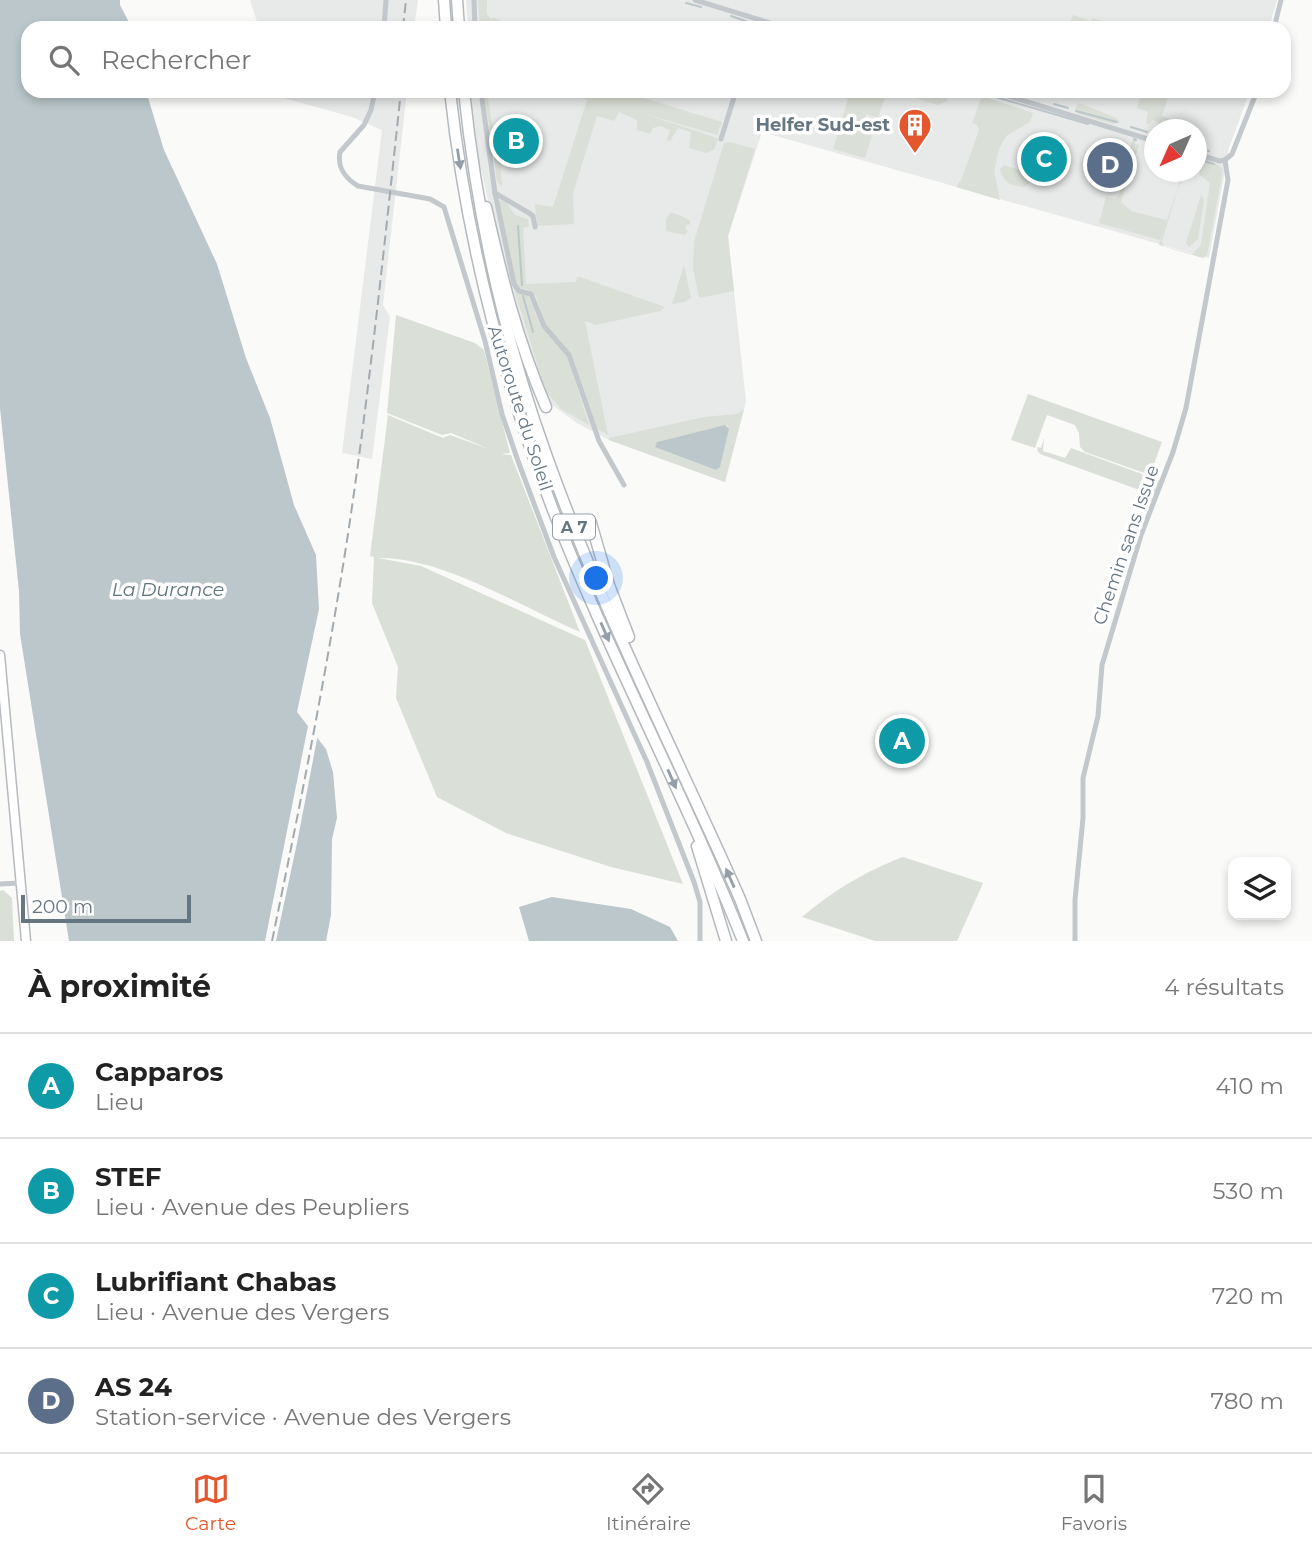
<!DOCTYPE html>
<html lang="fr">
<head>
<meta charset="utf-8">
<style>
	:root { --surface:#fff; --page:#f6f6f6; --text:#222; --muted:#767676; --line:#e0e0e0; --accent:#e4572e }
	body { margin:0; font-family:Montserrat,sans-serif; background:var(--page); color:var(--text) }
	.controls { position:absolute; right:21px; bottom:21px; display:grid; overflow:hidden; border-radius:14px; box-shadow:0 4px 10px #0003 }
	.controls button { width:63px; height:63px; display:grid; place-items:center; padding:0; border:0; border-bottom:2px solid var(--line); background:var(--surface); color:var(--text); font:35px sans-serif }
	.compass { position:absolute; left:1144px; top:119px; width:63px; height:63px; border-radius:50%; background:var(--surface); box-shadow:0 4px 10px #0003; rotate:225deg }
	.scale { position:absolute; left:21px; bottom:18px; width:170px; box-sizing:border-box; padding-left:7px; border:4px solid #657683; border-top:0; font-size:19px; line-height:24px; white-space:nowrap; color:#657683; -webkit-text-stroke:5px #fff; paint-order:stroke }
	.you { position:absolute; left:597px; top:579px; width:24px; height:24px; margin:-18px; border:5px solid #fff; border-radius:50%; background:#1a73e8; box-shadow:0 0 0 10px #1a73e833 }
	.badge { display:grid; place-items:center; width:46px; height:46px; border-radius:50%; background:var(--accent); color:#fff; font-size:23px; font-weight:700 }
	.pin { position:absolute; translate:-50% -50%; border:4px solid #fff; box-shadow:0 2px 7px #0006 }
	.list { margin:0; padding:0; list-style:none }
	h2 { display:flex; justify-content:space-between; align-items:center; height:91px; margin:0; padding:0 28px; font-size:30px }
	h2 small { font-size:23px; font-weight:400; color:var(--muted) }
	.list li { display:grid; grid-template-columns:46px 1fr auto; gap:21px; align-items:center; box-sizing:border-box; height:105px; padding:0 28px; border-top:2px solid var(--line) }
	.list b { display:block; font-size:26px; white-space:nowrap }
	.list p { margin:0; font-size:23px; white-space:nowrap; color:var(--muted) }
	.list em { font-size:23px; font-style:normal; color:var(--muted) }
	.icon { flex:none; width:38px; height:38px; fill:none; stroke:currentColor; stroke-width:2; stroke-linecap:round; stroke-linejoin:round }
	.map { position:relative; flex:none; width:1312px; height:941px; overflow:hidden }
	.search { position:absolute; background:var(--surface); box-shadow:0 4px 10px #0003; left:21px; right:21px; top:21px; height:77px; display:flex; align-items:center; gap:18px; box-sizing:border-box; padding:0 24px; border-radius:21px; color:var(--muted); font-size:26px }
	.sheet { height:511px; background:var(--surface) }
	nav { display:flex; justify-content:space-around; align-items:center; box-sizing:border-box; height:98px; border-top:2px solid var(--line); background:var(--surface); font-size:19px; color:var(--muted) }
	nav a { display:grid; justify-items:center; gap:4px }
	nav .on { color:var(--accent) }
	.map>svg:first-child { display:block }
	.built { fill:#e8e9e9; fill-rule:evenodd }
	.green { fill:#dadfd7; fill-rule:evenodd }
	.water { fill:#bbc7cb }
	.pier { fill:#fafaf8 }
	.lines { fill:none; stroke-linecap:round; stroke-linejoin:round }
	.stream { stroke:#bbc7cb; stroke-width:2 }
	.primary-casing { stroke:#b5babe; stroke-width:11 }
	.highway-casing { stroke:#b4b9bd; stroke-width:13 }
	.street { stroke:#c3c8cc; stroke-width:5 }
	.primary { stroke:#fff; stroke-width:8 }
	.highway { stroke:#fff; stroke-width:10 }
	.rail { stroke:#a2aab0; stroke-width:2; stroke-dasharray:10 5; stroke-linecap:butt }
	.oneway { fill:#939fa8 }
	.labels { text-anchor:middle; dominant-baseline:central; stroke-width:7; stroke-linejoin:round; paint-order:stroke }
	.shield { fill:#fff; stroke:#939fa8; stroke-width:2 }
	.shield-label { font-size:16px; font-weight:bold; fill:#657683 }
	.poi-label { font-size:18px; font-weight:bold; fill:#657683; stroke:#fff; text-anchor:end }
	.street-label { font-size:18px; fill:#657683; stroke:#fff }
	.water-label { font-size:19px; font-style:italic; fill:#60757c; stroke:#fff }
</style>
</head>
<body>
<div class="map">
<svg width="1312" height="941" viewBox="0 0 1312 941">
	<rect width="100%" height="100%" fill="#fafaf8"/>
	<g class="built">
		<path d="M250,0H418L414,28H259Z"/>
		<path d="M466,0H1277L1269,28H468Z"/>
		<path d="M278,91H407L383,305L390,317L372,459L342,453L382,130L352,117L280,97Z"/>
		<path d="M471,91H1250L1229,148L1209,258L762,132L728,236L746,401L725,482L609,440L577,423L552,405L542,392L505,275L474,138ZM1154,130H1196V172H1154Z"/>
	</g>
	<g class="green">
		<path d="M478,0H487V14L491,19L492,17L516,26V28L487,26V28H480Z"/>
		<path d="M1073,15L1091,21L1092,18L1127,28H1068Z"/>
		<path d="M484,91H487L497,159H500L502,187L497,181Z"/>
		<path d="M575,91H631V94L722,122L717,135L642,113L711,136L718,139L714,150L706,153L689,148L691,132L678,128L670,141L667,140L670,130L660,126L653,128L650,134L637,130V120L619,112L614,121L597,116L573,193L574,224L537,226L535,204L553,207L587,100L573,95Z"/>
		<path d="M840,91H887L878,118L866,114L861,132L872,136L865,158L833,149L848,99L839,96Z"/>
		<path d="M893,91H950L947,101L938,105Z"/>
		<path d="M1142,91H1163L1169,94L1162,116L1171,119L1169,128L1159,125V123L1152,120L1150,124L1146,123L1148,112L1137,108Z"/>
		<path d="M982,96L1033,113L1030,122L1006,136L999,149L994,171L1000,200L956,187L962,178L979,130L977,125L972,123Z"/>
		<path d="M1079,103L1116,118L1120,122L1113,124L1078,114L1075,109Z"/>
		<path d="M1134,138L1136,139L1135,144L1139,145L1121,202L1131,211L1166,220V223L1183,172H1188L1178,188L1162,241L1164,246L1192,254L1201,245L1210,183L1199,174L1201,162H1203L1204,158L1218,165L1223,170L1207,255L1203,258L1159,245L1164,229L1160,240L1099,223L1106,197L1115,199C1121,194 1129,172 1131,164C1132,156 1128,146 1134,138Z"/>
		<path d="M730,142L755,149L728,236L734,291L699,298L693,268L694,242L724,143Z"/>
		<path d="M1004,165L1032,174L1029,183L1025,187C1011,186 1003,183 1000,169Z"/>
		<path d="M1201,195L1204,200L1198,239L1189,247L1186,243Z"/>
		<path d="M499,200L506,202L515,215L528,219L529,226L523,228L526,284L576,282L577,277H580L665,307L660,311L596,325L585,321L608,435L597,429L570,353L545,324L536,296L527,289L519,288L516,285Z"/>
		<path d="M671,212L690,220V225L687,224L685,229L688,231L685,235L666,231V219Z"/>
		<path d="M684,265L691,298L684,302L672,304Z"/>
		<path d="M514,289L518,293L528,295L540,324L567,355L589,425L561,409L545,390Z"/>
		<path d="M396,315L475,343L484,350L510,453L501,454L511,455L580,632C522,607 440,556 378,558L421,566L585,640L683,884L611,867L506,833L437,797L396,698L398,667L372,603L374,557L370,556L388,415L443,438L450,435L489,449L451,433L442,435L387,413Z"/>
		<path d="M1028,394L1162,442L1150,475L1085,452L1080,447L1079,433L1075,425L1047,415L1035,448L1011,440Z"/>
		<path d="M744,409L725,482L609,440V438L704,417L737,414ZM727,425L729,429L720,467L716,470L655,447L657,442Z"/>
		<path d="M1044,438L1043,451L1065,458L1071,448L1161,481L1156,496L1040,454L1037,450L1038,447L1041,448Z"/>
		<path d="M903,857L983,883L957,941H875L802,917C834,890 864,872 903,857Z"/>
		<path d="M3,890L12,898L14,941H0V891Z"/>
	</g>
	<g class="water">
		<path d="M0,0H120V5L132,28H28V91H146L164,150L217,264L246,358L270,418L294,505L316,555L319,609L297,712L326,749L333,772L337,818L332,839L331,915L326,941H69L20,634L19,591L0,408Z"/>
		<path d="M725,425L729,429L720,467L716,470L655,447L657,442Z"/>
		<path d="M552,897L631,909L670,927L678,941H529L519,907Z"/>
	</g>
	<path class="pier" d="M309,721L318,734L297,843L276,941H265Z"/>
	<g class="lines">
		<g class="stream">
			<path d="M686,3L701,7"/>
			<path d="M731,16L754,24"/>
			<path d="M789,23L805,28"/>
			<path d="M975,91L1088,124"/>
			<path d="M1011,91L1014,92"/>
			<path d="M1054,104L1068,108"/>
			<path d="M1076,111L1117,122"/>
			<path d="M1131,127L1147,132"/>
			<path d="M1153,134L1154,135"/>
			<path d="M1134,139L1136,140"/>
			<path d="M1153,145L1154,146"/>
			<path d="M1196,148L1209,151"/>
			<path d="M1204,161L1214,164"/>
			<path d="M518,226L522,285"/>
			<path d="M523,296L533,332"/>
		</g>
		<defs>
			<path id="primary" d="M0,655L26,941"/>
			<g id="highway">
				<path d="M444,0L446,28"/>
				<path d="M457,0L459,28"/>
				<path d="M450,91C466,236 501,375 553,510C610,657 685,795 743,941"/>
				<path d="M464,91C477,216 504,338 547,457C601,608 675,752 740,899L756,941"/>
				<path d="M486,207C502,278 517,339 546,407"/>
				<path d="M591,523L609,585L629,637"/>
				<path d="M697,846L726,941"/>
			</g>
		</defs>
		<use href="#primary" class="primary-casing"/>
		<use href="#highway" class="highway-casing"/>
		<g class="street">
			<path d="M474,0L475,28"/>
			<path d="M695,0L786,28"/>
			<path d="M384,28L386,0"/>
			<path d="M1274,28L1281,0"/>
			<path d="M375,91L371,110L364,125L340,152C337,168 345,178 358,186L430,199L444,207L485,341L502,414L518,461L554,557L647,762L694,882L700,902V941"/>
			<path d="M481,91L495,193L514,284L519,291L531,294L544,326L569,355L599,441L624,485"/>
			<path d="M992,91L1154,141"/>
			<path d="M721,139L736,91"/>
			<path d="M1196,154L1220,161L1225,160"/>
			<path d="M1225,160L1232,154L1257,91"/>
			<path d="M495,193L529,213L533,216L535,227"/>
			<path d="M913,744L920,737"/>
			<path d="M0,884L20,883"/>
			<path d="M1075,941V900L1083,818V778L1098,716L1102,665L1141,535L1173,452L1186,408L1228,180L1225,160"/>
		</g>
		<use href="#primary" class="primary"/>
		<use href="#highway" class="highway"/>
		<g class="rail">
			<path d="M403,28L406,0"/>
			<path d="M272,941C300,806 327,670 348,534C370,387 385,239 401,91"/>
		</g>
	</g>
	<defs><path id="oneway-solid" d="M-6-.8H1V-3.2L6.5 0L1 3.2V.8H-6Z" transform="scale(1.75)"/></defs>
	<g class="oneway">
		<use href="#oneway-solid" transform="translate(459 159) rotate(81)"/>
		<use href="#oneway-solid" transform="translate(605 632) rotate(66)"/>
		<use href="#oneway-solid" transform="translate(672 779) rotate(66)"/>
		<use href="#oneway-solid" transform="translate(730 878) rotate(-114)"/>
	</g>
	<defs>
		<symbol id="building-pin" viewBox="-11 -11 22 30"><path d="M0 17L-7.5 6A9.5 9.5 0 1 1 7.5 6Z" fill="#e4572e" stroke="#fff"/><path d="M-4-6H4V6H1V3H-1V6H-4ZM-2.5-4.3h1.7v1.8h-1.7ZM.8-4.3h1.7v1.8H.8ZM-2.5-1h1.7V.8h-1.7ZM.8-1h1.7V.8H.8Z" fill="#fff"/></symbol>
	</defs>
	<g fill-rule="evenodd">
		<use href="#building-pin" x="896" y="106" width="38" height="52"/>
	</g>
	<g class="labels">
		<rect class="shield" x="553" y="514.5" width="42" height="25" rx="5"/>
		<g class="shield-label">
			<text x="574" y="527">A 7</text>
		</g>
		<g class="poi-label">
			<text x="890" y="125">Helfer Sud-est</text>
		</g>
		<g class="street-label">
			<text transform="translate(520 408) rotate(72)">Autoroute du Soleil</text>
			<text transform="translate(1126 545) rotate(-71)">Chemin sans Issue</text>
		</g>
		<g class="water-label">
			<text x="168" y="589">La Durance</text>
		</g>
	</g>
</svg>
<div class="controls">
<button><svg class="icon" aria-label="layers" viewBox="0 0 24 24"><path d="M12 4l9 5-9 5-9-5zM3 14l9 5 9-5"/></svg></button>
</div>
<svg class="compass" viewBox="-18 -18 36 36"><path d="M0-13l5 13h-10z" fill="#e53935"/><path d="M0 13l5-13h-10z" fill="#767676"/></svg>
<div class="scale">200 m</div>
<div class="you"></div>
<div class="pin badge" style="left:902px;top:741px;background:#0f9aa8">A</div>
<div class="pin badge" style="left:516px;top:141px;background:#0f9aa8">B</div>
<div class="pin badge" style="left:1044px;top:159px;background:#0f9aa8">C</div>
<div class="pin badge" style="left:1110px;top:165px;background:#5c6f8a">D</div>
<div class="search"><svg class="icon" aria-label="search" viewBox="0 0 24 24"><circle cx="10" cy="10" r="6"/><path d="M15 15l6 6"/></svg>Rechercher</div>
</div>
<section class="sheet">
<h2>À proximité<small>4 résultats</small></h2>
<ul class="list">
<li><span class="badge" style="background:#0f9aa8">A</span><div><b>Capparos</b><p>Lieu</p></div><em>410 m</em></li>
<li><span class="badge" style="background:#0f9aa8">B</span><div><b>STEF</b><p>Lieu · Avenue des Peupliers</p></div><em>530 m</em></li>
<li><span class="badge" style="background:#0f9aa8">C</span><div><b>Lubrifiant Chabas</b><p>Lieu · Avenue des Vergers</p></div><em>720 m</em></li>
<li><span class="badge" style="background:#5c6f8a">D</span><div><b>AS 24</b><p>Station-service · Avenue des Vergers</p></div><em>780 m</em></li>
</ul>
</section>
<nav>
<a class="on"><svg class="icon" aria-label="map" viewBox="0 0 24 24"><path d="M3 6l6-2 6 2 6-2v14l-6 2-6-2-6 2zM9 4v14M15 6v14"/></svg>Carte</a>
<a><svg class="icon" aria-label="directions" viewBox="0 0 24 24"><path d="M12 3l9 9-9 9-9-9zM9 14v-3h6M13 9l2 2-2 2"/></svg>Itinéraire</a>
<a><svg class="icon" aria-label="saved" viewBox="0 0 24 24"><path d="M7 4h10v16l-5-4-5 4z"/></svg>Favoris</a>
</nav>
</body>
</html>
